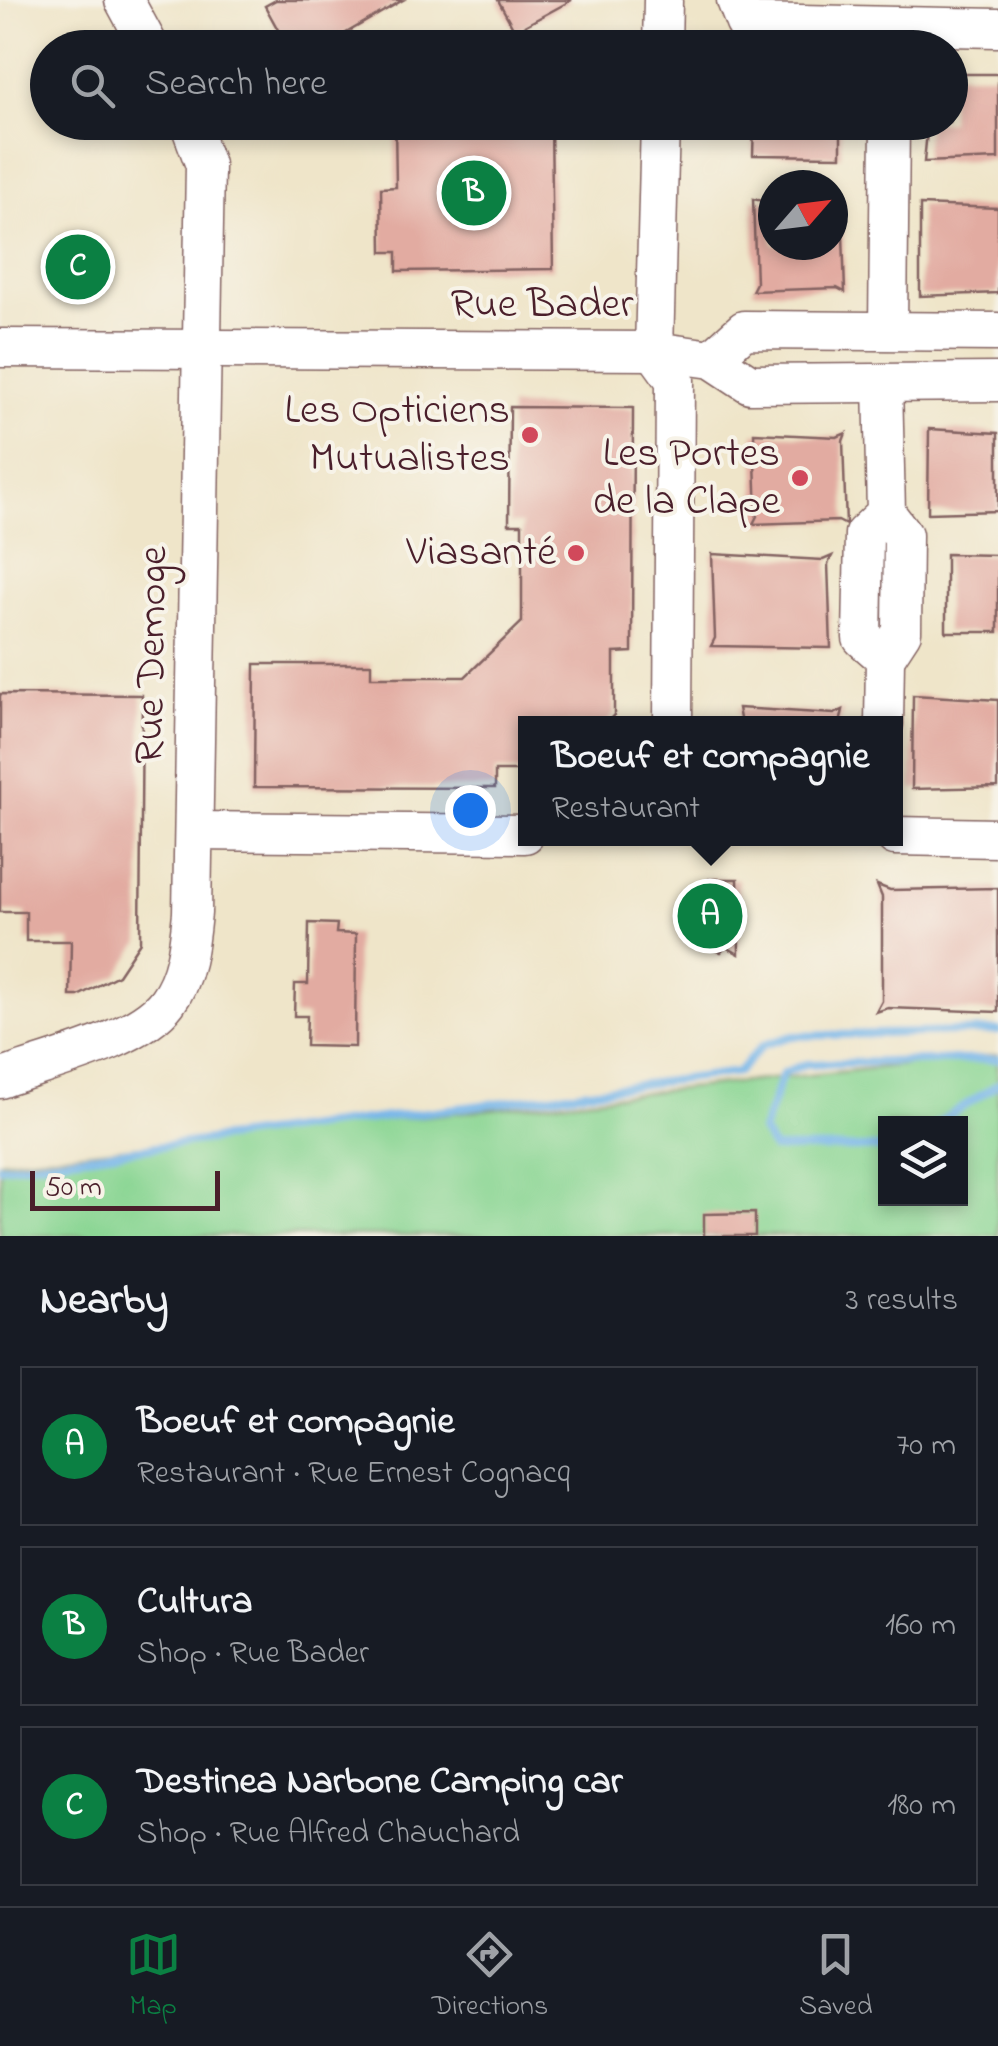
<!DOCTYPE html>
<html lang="en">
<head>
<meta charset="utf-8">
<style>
	:root { --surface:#171b24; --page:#242831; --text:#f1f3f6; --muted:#9ea1a6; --line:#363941; --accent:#0b8043 }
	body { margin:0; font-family:"Indie Flower",sans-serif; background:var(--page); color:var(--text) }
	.controls { position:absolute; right:30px; bottom:30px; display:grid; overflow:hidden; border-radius:0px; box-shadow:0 5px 15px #0003 }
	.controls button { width:90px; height:90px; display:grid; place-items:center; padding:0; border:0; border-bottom:2px solid var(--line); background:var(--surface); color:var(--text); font:50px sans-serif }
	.compass { position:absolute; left:758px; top:170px; width:90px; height:90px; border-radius:50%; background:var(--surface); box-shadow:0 5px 15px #0003; rotate:62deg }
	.scale { position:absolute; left:30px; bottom:25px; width:190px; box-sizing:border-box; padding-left:10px; border:5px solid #4a1f2b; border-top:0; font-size:28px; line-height:35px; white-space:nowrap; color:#4a1f2b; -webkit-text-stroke:8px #f7f3e8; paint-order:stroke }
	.you { position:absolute; left:470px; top:810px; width:35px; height:35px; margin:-25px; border:8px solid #fff; border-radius:50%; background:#1a73e8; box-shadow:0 0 0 15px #1a73e833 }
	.badge { display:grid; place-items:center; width:65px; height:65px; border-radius:50%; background:var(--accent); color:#fff; font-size:32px; font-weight:700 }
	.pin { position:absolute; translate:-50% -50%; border:5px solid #fff; box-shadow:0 2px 10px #0006 }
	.popup { position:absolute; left:518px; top:716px; width:385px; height:130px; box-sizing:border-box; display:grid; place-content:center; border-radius:0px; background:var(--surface); filter:drop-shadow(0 2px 8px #0005); font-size:32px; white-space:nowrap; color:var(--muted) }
	.popup b { font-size:38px; color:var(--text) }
	.popup::after { content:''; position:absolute; left:50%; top:100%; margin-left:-20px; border:20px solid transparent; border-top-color:var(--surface) }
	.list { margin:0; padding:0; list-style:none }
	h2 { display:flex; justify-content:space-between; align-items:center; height:130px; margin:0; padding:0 40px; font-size:42px }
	h2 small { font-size:32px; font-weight:400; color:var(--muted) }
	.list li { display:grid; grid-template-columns:65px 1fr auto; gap:30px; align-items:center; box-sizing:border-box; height:160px; margin:0 20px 20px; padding:0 20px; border:2px solid var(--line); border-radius:0px }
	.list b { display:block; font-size:38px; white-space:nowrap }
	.list p { margin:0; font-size:32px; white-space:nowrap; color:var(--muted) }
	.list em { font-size:32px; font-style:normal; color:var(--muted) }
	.icon { flex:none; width:55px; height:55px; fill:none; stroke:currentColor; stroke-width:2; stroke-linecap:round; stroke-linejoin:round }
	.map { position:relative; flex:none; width:998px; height:1236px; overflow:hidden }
	.search { position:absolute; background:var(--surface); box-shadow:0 5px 15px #0003; left:30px; right:30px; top:30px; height:110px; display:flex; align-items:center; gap:25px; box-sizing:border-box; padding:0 35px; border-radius:55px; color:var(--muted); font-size:38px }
	.sheet { height:670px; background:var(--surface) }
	nav { display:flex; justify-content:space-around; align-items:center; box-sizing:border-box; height:140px; border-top:2px solid var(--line); background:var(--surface); font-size:28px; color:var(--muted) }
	nav a { display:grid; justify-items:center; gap:5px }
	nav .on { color:var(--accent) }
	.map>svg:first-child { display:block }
	.green { fill:#89d593; stroke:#6a7a5f; stroke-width:2.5; fill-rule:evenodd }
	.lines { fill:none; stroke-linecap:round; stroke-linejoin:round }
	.stream { stroke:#75b5e9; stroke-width:8 }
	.building { fill:#e2aba1 }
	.minor-casing { stroke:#846462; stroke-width:41 }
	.minor { stroke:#fff; stroke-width:38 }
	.poi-dot { fill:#d1495b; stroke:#f7f3e8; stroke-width:4 }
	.labels { text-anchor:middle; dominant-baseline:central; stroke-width:8; stroke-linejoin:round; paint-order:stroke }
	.street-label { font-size:42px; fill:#4a1f2b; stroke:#f7f3e8 }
	.poi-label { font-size:42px; fill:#4a1f2b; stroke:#f7f3e8; text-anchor:end }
</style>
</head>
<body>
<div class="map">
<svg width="998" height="1236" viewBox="0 0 998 1236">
	<rect width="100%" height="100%" fill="#f7f3e8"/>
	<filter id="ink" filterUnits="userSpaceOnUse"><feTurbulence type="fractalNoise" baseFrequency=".01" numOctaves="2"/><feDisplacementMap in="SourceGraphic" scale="20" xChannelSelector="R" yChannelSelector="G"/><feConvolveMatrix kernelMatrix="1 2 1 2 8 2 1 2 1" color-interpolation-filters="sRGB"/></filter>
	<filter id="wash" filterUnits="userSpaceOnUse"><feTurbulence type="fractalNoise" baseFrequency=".0048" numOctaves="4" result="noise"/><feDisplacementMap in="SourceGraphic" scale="40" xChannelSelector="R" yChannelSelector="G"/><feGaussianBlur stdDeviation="2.25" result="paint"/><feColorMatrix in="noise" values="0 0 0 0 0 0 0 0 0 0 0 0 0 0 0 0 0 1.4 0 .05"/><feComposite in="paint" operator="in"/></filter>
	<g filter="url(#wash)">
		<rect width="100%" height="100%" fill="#efe5c9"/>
		<path class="green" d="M998,1055V1236H0V1161ZM886,1124H960V1198H886Z"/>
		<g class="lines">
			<g class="stream">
				<path d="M936,1124L998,1084"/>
				<path d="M886,1148L773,1149L762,1131L783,1073L806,1064L998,1059"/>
				<path d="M0,1167L738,1072L763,1045L792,1036L998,1031"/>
			</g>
		</g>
		<g id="blocks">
			<g class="building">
				<path d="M276,0H403L334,40L338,48H288L265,6Z"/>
				<path d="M498,0H572L515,31Z"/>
				<path d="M950,74H998V159L924,162L928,122H950Z"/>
				<path d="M395,122H551L553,269L397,271V252H382L381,188L396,187Z"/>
				<path d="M754,122H841V156L753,155Z"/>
				<path d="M753,199L773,203V245H833V203L845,200L842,207L845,292L837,288L752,291L756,283Z"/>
				<path d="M920,205L998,208V293L920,296Z"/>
				<path d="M510,407L633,408L632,652L614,653V715L605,724H525V771H495V788L254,787L255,664H371V677H465L522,622V524H509Z"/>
				<path d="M929,429L998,433V511L928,513Z"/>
				<path d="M754,433L837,437L846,433L843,441L846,525L838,521L753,524L757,516Z"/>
				<path d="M712,554L823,560L832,556L828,564L831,648L711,646L715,638Z"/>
				<path d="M946,554L998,555V632H946Z"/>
				<path d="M0,694L142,695L140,942L118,975L78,996H70L71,941H26V912H0Z"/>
				<path d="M913,695L998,700V787L912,789Z"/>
				<path d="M738,708L834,714L843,710L840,724H741Z"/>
				<path d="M709,879H738L739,954L726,947L721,952L715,950L706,939Z"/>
				<path d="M877,885L890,890L998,888V1012L888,1008L876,1012L882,1001V897Z"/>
				<path d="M309,923L337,924L336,933L356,934L355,1047L306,1046L307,1016H294L295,984H308Z"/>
				<path d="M755,1213V1236H704V1214Z"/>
			</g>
		</g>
	</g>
	<g filter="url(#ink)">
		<use href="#blocks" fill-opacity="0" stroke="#846462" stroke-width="2.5"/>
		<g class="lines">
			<defs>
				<g id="minor">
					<path d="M124,0L150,48"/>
					<path d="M736,0L745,23L998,28"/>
					<path d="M662,48L663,0"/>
					<path d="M888,329L890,122"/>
					<path d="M0,348L654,351L660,122"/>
					<path d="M654,351L675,380L673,724"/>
					<path d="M654,351L712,359L750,384L998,382"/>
					<path d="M712,359L744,330L998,332"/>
					<path d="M883,383L886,513L903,535L902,632L885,658L862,638L864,534L886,513"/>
					<path d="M884,724L885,658"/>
					<path d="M194,831L525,834"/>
					<path d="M895,836L998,838"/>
					<path d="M0,1079C46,1062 138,1041 167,1002C186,977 189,943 192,913L205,165L189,122"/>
				</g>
			</defs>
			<use href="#minor" class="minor-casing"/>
			<use href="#minor" class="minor"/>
		</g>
	</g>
	<g class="poi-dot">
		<circle cx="530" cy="435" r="10"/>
		<circle cx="800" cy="478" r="10"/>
		<circle cx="576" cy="553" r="10"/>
	</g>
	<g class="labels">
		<g class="street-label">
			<text x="542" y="305">Rue Bader</text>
			<text transform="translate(153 655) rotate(-89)">Rue Demoge</text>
		</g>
		<g class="poi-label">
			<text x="510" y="411">Les Opticiens<tspan x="510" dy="48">Mutualistes</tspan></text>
			<text x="780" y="454">Les Portes<tspan x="780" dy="48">de la Clape</tspan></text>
			<text x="556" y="553">Viasanté</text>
		</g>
	</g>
</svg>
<div class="controls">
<button><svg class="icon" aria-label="layers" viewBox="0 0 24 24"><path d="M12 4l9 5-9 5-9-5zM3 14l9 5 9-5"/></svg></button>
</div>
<svg class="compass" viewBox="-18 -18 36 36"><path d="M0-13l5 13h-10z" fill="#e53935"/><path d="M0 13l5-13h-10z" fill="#9ea1a6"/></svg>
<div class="scale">50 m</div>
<div class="you"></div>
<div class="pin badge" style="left:710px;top:916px">A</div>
<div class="popup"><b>Boeuf et compagnie</b>Restaurant</div>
<div class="pin badge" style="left:474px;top:193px">B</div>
<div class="pin badge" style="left:78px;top:267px">C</div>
<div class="search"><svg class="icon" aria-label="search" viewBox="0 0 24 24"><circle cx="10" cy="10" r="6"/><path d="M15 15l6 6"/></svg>Search here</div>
</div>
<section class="sheet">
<h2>Nearby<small>3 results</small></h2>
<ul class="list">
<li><span class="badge">A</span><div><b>Boeuf et compagnie</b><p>Restaurant · Rue Ernest Cognacq</p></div><em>70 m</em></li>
<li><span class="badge">B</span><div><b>Cultura</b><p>Shop · Rue Bader</p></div><em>160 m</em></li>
<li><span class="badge">C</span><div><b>Destinea Narbone Camping car</b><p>Shop · Rue Alfred Chauchard</p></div><em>180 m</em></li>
</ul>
</section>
<nav>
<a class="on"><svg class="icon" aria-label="map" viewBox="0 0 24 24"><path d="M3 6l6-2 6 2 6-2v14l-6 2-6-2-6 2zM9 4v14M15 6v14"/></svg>Map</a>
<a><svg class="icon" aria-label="directions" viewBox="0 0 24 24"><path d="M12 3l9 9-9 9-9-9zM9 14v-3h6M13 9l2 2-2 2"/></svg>Directions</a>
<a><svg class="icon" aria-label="saved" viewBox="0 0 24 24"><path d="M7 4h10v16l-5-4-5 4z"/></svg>Saved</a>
</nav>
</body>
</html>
